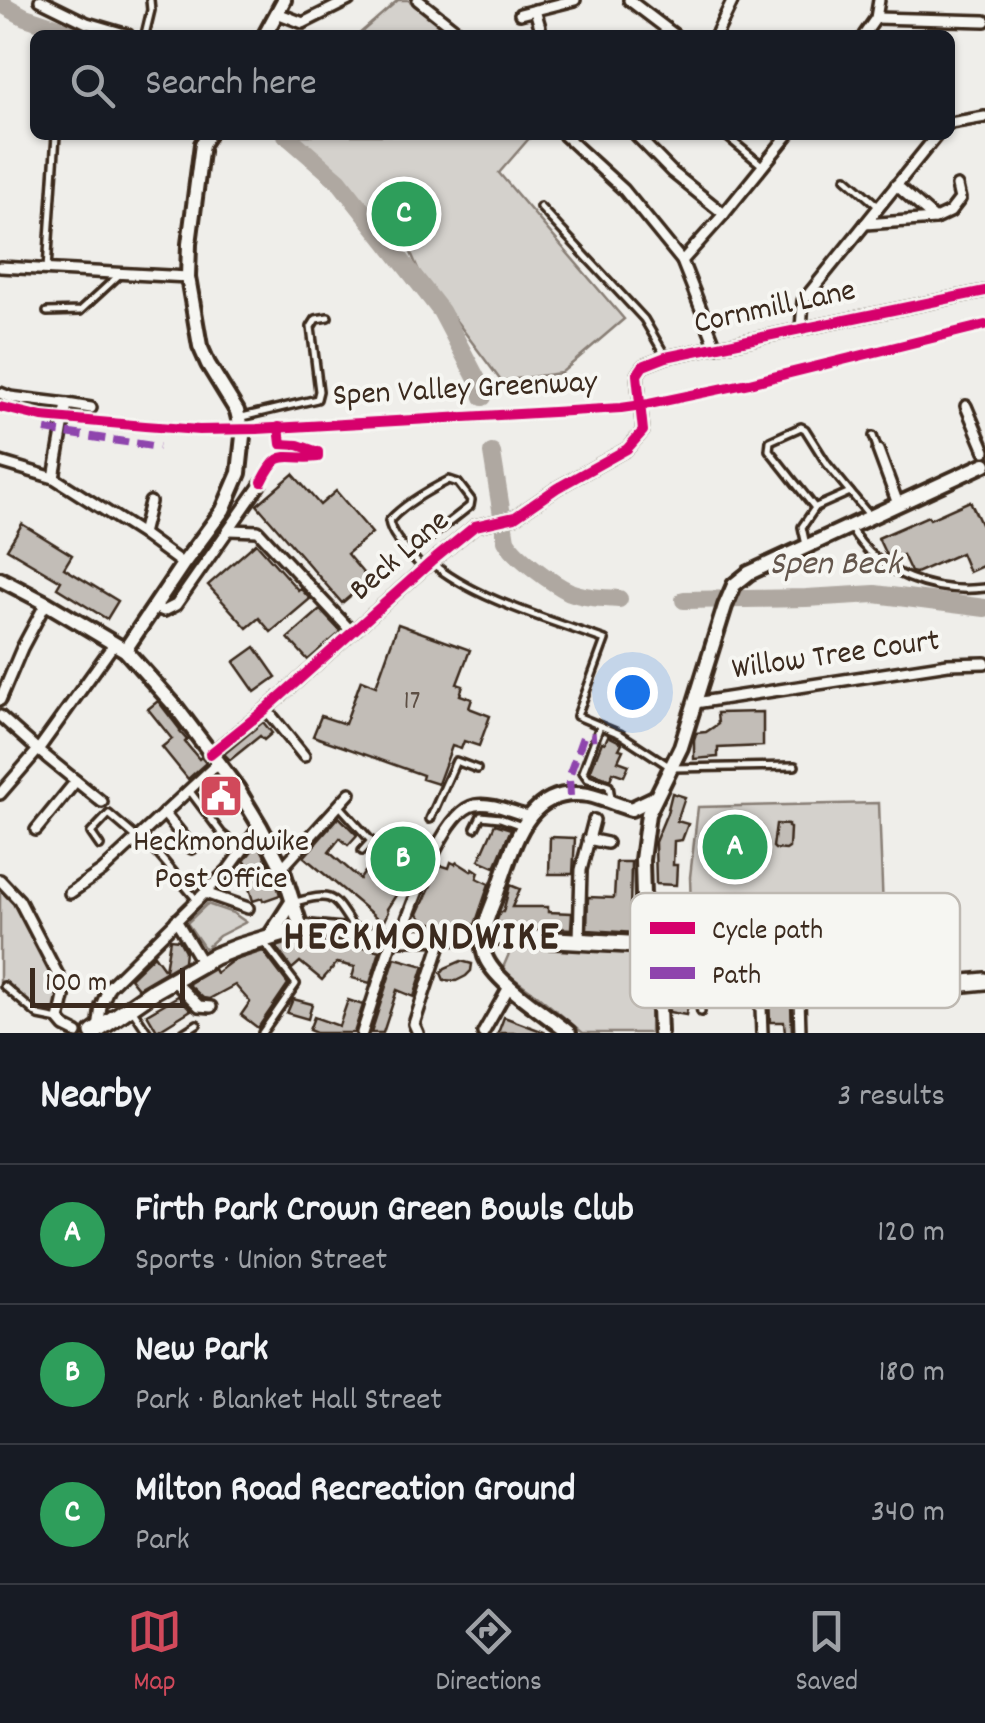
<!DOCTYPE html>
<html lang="en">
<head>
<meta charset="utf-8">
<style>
	:root { --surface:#171b24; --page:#20242c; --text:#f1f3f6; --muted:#9ea1a6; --line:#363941; --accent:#d1495b }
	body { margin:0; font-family:Dekko,sans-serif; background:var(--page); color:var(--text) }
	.scale { position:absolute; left:30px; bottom:25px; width:155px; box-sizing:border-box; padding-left:10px; border:5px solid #3b2a1e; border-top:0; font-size:28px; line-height:35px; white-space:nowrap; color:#3b2a1e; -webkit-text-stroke:8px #f6f6f2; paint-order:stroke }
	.you { position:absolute; left:632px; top:692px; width:35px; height:35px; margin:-25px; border:8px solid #fff; border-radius:50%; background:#1a73e8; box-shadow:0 0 0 15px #1a73e833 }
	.badge { display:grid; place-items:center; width:65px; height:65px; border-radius:50%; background:var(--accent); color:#fff; font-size:32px; font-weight:700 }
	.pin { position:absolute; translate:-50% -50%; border:5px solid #fff; box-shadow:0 2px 10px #0006 }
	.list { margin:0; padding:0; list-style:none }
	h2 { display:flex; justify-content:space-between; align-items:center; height:130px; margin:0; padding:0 40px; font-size:42px }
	h2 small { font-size:32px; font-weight:400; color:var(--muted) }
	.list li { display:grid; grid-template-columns:65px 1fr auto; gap:30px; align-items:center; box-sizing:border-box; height:140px; padding:0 40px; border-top:2px solid var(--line) }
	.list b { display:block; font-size:38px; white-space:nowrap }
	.list p { margin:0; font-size:32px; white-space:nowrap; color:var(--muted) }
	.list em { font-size:32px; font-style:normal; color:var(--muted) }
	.icon { flex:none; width:55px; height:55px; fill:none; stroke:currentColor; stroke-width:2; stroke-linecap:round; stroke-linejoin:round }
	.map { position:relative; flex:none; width:985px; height:1033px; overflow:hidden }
	.search { position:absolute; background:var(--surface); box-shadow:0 2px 8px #0004; left:30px; right:30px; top:30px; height:110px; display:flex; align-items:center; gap:25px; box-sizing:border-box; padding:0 35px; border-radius:15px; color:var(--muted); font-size:38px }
	.sheet { height:550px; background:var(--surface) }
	nav { display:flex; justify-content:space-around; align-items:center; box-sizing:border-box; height:140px; border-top:2px solid var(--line); background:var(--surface); font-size:28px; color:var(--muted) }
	nav a { display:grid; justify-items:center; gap:5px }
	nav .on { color:var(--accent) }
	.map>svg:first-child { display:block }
	.green { fill:#d4d1cc; stroke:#887e75; stroke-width:2.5 }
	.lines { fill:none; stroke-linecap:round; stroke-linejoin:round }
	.river { stroke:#afa8a1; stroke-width:18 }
	.building { fill:#c2bdb7; stroke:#3b2a1e; stroke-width:2.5 }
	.lane-casing { stroke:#3b2a1e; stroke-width:12 }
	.street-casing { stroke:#3b2a1e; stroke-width:16 }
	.secondary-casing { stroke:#3b2a1e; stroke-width:20 }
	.primary-casing { stroke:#3b2a1e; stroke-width:22 }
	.lane { stroke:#f6f6f2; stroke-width:5 }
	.street { stroke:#f6f6f2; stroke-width:9 }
	.secondary { stroke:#f6f6f2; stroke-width:12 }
	.primary { stroke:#f6f6f2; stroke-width:15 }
	.quiet { stroke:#8e44ad; stroke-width:8; stroke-dasharray:15 8; stroke-linecap:butt }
	.cycleway-casing { stroke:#f6f6f2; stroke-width:16 }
	.cycleway { stroke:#d6006c; stroke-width:10 }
	.labels { text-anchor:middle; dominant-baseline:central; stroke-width:8; stroke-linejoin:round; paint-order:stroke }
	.number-label { font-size:28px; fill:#5d4f44 }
	.street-label { font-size:32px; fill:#3b2a1e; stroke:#f6f6f2 }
	.poi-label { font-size:32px; fill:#3b2a1e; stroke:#f6f6f2 }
	.water-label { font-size:35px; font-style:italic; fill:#64564c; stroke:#f6f6f2 }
	.district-label { font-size:42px; font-weight:bold; letter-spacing:2.5px; fill:#3b2a1e; stroke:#f6f6f2 }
	.key { fill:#f6f6f2; stroke:#beb9b2; stroke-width:2.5 }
	.key-label { font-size:28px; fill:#3b2a1e }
</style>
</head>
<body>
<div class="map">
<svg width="985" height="1033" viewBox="0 0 985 1033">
	<rect width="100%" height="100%" fill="#efeeea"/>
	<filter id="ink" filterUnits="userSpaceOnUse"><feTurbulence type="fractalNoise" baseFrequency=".01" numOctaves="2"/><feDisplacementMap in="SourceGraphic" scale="20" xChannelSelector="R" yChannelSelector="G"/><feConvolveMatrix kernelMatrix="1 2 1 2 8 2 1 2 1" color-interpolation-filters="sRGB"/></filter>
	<g filter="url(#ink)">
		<g class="green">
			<path d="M398,0H408L461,35H358Z"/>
			<path d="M289,135H532L499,173L624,319L561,373L501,381L419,271L408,246L396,254Z"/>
			<path d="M879,803L885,966L692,939L690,877L698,807Z"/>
			<path d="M391,837L429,853L415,881L378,866Z"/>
			<path d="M0,880L19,900L59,977L60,1010L53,1021L32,1014L0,988Z"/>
			<path d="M207,904L233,913L246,922L219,936L205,949L187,923Z"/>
			<path d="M522,947L636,953L651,982L650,1033H583L537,995L502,970L511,949Z"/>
		</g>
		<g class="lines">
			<g class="river">
				<path d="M0,3L25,17L80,35"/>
				<path d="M286,135L339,181L441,311L480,385L483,397"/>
				<path d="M492,453L506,540C514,556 553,584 570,592C585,598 603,598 619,599"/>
				<path d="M684,600L806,598L875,594L985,608"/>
			</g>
		</g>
		<g class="building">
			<path d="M293,474L320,505L336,491L372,533L347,554L369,580L342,603L257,505Z"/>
			<path d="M970,501L981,524L985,522V565L969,572L961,553L916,573L911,572L903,555L890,561L888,559L878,538L928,516L930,519Z"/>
			<path d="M22,524L72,555L64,568L118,601L107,619L57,588L61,581L7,549Z"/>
			<path d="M256,543L298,590L300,588L310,599L271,632L259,618L247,628L208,585Z"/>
			<path d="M320,610L341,632L308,660L288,638Z"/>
			<path d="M398,624L470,650L457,684L463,686L460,695L472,699L469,708L490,716L479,746L464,741L461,749L452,746L438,784L422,779L423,775L313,736L321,716L345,724L361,680L376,686Z"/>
			<path d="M255,647L276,677L255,692L234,662Z"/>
			<path d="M158,701L181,731L180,732L187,740L185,742L199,759L201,757L206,763L188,779L162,747L172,739L148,709Z"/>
			<path d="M763,712V746L718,748V757L694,759V741L696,733L706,732L718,724L717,713Z"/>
			<path d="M263,722L272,733L264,740L260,736L230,760L224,754Z"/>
			<path d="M608,736L622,743L619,749L623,750L618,761L629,765L624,776L613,772L610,780L590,772L602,742L605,743Z"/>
			<path d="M672,793L685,797L677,821L688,824L682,840L674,841L673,865H677L676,885L656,884L655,842L667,813Z"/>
			<path d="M339,817L357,835L348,845L340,838L329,852L360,879L365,872L382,882L390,870L413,881L408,894L400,889L387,909L388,912L383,923L304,857Z"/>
			<path d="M495,824L511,829L495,867L479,860Z"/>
			<path d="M776,824L788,825V827L790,828L789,848L786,850L775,849L773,847Z"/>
			<path d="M550,837L575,838L573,874H549Z"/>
			<path d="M258,843L273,872L280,895L263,901L262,898L253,901L245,875L255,871L244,861Z"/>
			<path d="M451,862L455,864L457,862L471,871L473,868L479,872L477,878L489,884L475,925L435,924L424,921L418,914L440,865L449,868Z"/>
			<path d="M616,862H631L630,915L635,916L636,933L587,930L588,897L614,898Z"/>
			<path d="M510,885L520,889L512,907H548V912L572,913L571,929L495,925L500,912H503Z"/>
			<path d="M170,939L179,940L185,951L184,961L138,988L130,978L154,955L165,970Z"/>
			<path d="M302,939L318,944L320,942L331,946L333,942L352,944L380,951L370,983L352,978L355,967L337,963L322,980L300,962L292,969L276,947Z"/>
			<path d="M263,951L288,984L258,1028L241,1015L250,1002L235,985L209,999L203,998L188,984L214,969L216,973L232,961Z"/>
			<path d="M395,958L424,966L414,997L397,990L383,1033H371Z"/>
			<path d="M461,961L472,964L471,971L466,976L456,981L444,980L441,973L445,968Z"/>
			<path d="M768,969L790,973L792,1033H785L784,1022H770Z"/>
			<path d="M669,990L690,993L686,1015L669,1012Z"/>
			<path d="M178,996L191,1010L157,1031L147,1014Z"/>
			<path d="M293,999L312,1004L308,1019L287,1013Z"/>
			<path d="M348,1000L363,1005L354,1033H316L309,1030L314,1017L339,1026Z"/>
			<path d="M504,1017L544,1032L543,1033H498Z"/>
		</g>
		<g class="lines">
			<defs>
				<g id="lane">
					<path d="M145,35L151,10L150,0"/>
					<path d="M725,135L763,166"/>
					<path d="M846,178L879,207"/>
					<path d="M540,207L644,319L666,357"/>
					<path d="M47,269L56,135"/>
					<path d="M47,312L80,311L118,276"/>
					<path d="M242,417L317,399L319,391L311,327L316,319L328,317"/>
					<path d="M873,436L878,450"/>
					<path d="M816,507L850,492"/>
					<path d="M851,529C879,575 934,594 985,588"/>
					<path d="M806,545L802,527L815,508L769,450L770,441L801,427L805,429L827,464L869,515"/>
					<path d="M410,553L470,506L471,500L458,483L449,480C429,490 404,504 389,521C392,539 412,554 423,569"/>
					<path d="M431,562C471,598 553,621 605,640L577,716L620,734L672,768L795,766"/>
					<path d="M600,726L583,772L588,779L609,786L611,798"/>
					<path d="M189,790L222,834L242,850"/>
					<path d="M339,805L371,841L362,851"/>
					<path d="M430,819L456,761L477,769"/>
					<path d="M475,828L481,816L500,818L522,826"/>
					<path d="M141,834L196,899"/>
					<path d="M100,846L91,833L109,814L136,837"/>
					<path d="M295,902C334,892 332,895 353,927"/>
					<path d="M662,980C693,977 696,982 701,1012"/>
					<path d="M4,986L39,1016L59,1020"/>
					<path d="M132,1009L148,1033"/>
					<path d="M183,1033L197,1024"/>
					<path d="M262,1033L296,984L263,941"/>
				</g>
				<g id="street">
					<path d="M40,0L87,23L128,35"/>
					<path d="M418,0L462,35"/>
					<path d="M629,0L675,35"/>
					<path d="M535,10L540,27"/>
					<path d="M277,13L303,23L349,0"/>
					<path d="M520,14L575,0"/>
					<path d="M876,18L985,21"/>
					<path d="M716,35L733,0"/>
					<path d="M864,35L876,18L879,0"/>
					<path d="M950,123L985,117"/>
					<path d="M564,135L624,190L682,261L716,347"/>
					<path d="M636,135L672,172L724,214"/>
					<path d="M896,185L935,219"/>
					<path d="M865,224L935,219L950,212L960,199L957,186"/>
					<path d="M682,261L724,214L788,135"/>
					<path d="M0,267L188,277"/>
					<path d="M801,329L803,301L937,135"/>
					<path d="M0,393L10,397L67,404L54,478"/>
					<path d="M67,404L91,408"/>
					<path d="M966,406L985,451"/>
					<path d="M878,450L898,504"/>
					<path d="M0,462L54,478L142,534L183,564"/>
					<path d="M230,530L258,531L352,632"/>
					<path d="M142,534L150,502"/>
					<path d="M154,607L164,611L176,605L262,482"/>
					<path d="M0,700L22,648L46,603"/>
					<path d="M695,703L948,664L985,663"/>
					<path d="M266,709L304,756"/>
					<path d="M0,716L38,750L102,802"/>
					<path d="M210,754L266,709L431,562L475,526L515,517L557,488L627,449L643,431L637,375L643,366L666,357L985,291"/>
					<path d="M0,794L38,750L114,644"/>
					<path d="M164,813L192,848"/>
					<path d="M36,830L76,781"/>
					<path d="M588,839L607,843"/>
					<path d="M282,868L350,793"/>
					<path d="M0,880L19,900L59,977L64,997L59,1020L65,1027L77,1033"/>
					<path d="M70,893L102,871L218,763"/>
					<path d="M205,893L248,908"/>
					<path d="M176,920L202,963"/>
					<path d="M400,938C412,908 442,811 475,805C492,802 512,812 528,816"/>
					<path d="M579,940L581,870L594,820"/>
					<path d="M759,956L762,1033"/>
					<path d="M798,963L800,1033"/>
					<path d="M173,980L199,1006L211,1007"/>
					<path d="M98,1030L101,1006L109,987L228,870L260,826"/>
					<path d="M362,1033L393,937"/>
					<path d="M418,1033L414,1024L443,936"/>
					<path d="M483,1033L509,987"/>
				</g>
				<g id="secondary">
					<path d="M265,35L284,0"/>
					<path d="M0,579L46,603L125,650L175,706L237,788L260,826L282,868L301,928"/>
					<path d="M125,650L183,564L223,510L239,473L243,436L237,411L208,364L200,346L188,277L189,244L202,144L208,135"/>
					<path d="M270,936L292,902"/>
					<path d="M569,1033C547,1014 495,983 485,956C477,934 491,911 498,890C514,846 526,785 588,795C602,798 617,805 631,809L654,798"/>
					<path d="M660,1033L658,980L649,945L643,897L642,860L648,814L681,747L725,606L734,585L749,573L985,464"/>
				</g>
				<path id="primary" d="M93,1033L155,990L215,956L238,947L301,928L393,937L482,936L628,944L740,952L847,972L945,985L985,981"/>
			</defs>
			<use href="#lane" class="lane-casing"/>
			<use href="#street" class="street-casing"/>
			<use href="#secondary" class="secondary-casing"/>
			<use href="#primary" class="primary-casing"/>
			<use href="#lane" class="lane"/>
			<use href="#street" class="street"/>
			<use href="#secondary" class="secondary"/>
			<use href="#primary" class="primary"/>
			<g class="quiet">
				<path d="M45,430L159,447"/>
				<path d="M570,796L569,776L583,737L596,736"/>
			</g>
			<defs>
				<g id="cycleway">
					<path d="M0,407L42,417L145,426L199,430L257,429L621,408L649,404L749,383L985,325"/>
					<path d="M262,482C280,445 284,461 318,457V452L298,445L281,444L279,427"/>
					<path d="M210,754L266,709L431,562L475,526L515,517L557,488L627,449L643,431L637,375L643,366L666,357L985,291"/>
				</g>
			</defs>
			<use href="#cycleway" class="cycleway-casing"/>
			<use href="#cycleway" class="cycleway"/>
		</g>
	</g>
	<defs>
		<symbol id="civic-square" viewBox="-11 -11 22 22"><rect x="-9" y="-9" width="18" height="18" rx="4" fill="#d1495b" stroke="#f6f6f2"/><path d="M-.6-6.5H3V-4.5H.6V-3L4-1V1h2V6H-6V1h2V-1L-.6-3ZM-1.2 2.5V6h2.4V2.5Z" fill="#fff"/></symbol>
	</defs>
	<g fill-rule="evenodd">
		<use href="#civic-square" x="196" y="771" width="50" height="50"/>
	</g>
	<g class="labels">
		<g class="number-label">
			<text x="412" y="703">17</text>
		</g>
		<g class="street-label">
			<text transform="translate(775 309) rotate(-12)">Cornmill Lane</text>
			<text transform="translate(465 391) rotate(-3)">Spen Valley Greenway</text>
			<text transform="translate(401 557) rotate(-41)">Beck Lane</text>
			<text transform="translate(836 657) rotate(-8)">Willow Tree Court</text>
		</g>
		<g class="poi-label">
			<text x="221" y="844">Heckmondwike<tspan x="221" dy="37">Post Office</tspan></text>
		</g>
		<g class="water-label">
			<text x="835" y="566">Spen Beck</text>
		</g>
		<g class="district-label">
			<text x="422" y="940">HECKMONDWIKE</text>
		</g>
	</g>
	<rect x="630" y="893" width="330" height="115" rx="15" class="key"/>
	<rect x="650" y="922" width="45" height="12" fill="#d6006c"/>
	<rect x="650" y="967" width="45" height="12" fill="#8e44ad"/>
	<g class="key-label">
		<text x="712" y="938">Cycle path</text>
		<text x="712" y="983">Path</text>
	</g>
</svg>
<div class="scale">100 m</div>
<div class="you"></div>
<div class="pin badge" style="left:735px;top:847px;background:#2e9e5b">A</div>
<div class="pin badge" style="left:403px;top:859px;background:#2e9e5b">B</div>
<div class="pin badge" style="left:404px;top:214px;background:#2e9e5b">C</div>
<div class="search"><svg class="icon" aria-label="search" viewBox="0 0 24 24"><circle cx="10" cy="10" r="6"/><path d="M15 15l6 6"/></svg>Search here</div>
</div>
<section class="sheet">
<h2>Nearby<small>3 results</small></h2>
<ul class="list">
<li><span class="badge" style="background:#2e9e5b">A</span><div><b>Firth Park Crown Green Bowls Club</b><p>Sports · Union Street</p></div><em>120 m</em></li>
<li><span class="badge" style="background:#2e9e5b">B</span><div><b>New Park</b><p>Park · Blanket Hall Street</p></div><em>180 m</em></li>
<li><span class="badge" style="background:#2e9e5b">C</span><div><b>Milton Road Recreation Ground</b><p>Park</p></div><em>340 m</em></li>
</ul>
</section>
<nav>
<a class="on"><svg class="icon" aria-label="map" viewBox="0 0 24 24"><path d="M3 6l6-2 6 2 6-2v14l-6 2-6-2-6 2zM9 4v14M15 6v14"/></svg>Map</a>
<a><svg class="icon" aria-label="directions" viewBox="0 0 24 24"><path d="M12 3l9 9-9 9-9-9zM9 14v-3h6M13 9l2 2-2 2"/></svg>Directions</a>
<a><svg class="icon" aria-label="saved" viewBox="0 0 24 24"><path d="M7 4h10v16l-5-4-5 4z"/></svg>Saved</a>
</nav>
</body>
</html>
